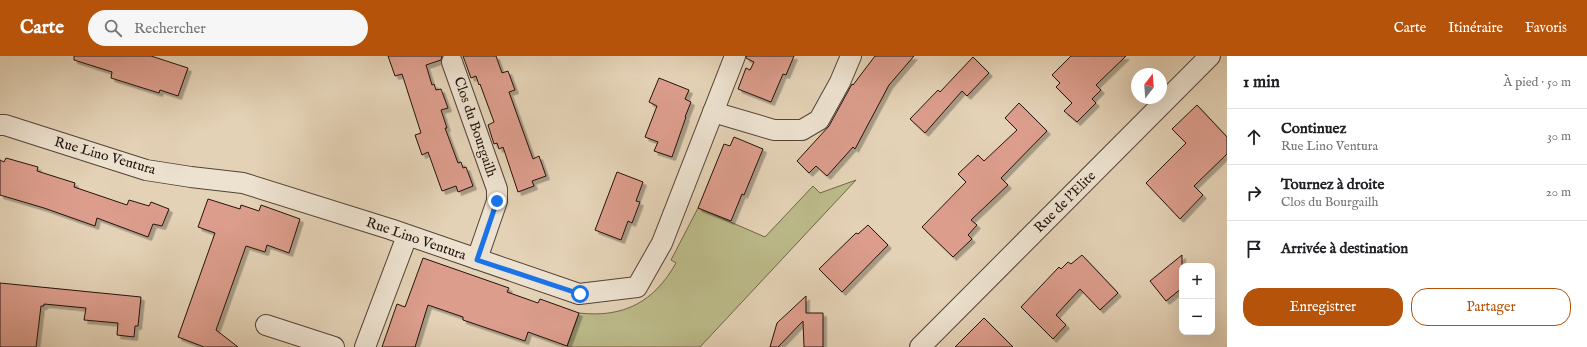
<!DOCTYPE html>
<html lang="fr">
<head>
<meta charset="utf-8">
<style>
	:root { --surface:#fff; --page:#f6f6f6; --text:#202124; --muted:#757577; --line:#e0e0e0; --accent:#b45309 }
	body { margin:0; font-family:"IM FELL English",serif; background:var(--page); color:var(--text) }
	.controls { position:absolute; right:12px; bottom:12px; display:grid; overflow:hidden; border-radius:8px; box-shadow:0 4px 16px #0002 }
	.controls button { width:36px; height:36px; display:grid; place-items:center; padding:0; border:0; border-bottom:1px solid var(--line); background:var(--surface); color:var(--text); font:20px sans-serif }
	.compass { position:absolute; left:1131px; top:12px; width:36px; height:36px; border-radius:50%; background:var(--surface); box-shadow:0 4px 16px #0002; rotate:17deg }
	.stop { position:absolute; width:12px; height:12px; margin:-9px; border:3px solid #1a73e8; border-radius:50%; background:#fff }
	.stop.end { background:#1a73e8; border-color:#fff; box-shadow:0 1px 4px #0008 }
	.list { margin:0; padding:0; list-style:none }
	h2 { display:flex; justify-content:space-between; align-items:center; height:52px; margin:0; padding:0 16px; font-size:17px }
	h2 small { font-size:13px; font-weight:400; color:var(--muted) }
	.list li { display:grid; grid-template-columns:26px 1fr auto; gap:12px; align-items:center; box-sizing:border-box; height:56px; padding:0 16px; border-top:1px solid var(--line) }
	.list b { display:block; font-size:15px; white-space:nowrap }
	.list p { margin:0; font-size:13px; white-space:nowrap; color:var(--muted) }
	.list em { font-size:13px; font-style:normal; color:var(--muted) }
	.actions { display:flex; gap:8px; padding:12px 16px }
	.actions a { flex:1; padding:9px 0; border:1px solid var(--accent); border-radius:16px; text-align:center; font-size:14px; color:var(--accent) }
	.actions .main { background:var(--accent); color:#fff }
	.icon { flex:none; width:22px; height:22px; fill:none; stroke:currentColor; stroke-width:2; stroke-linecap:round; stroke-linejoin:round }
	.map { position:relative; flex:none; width:1227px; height:291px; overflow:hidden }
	header { display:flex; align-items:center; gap:24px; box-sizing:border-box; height:56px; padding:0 20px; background:var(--accent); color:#fff }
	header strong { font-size:19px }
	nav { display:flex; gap:22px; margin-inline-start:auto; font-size:14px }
	.search { width:280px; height:36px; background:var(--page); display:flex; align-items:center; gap:10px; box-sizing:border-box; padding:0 14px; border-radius:22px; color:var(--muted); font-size:15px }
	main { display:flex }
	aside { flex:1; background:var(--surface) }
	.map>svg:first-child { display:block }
	.green { fill:#bcba89; stroke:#70664a }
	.building { fill:#dc9d8c; stroke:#24130c; filter:url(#shadow) }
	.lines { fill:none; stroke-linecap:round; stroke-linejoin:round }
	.street-casing { stroke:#544336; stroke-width:22 }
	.street { stroke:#ede2d0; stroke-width:20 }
	.route { stroke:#1a73e8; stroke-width:5 }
	.labels { text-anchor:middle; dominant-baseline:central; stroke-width:3; stroke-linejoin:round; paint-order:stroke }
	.street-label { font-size:14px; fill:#24130c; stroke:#ede2d0 }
</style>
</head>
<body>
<header>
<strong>Carte</strong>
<div class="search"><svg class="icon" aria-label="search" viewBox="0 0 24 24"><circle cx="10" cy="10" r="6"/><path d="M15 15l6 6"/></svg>Rechercher</div>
<nav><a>Carte</a><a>Itinéraire</a><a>Favoris</a></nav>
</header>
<main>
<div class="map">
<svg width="1227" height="291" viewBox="0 0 1227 291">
	<defs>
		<filter id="shadow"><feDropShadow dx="3.5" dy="3.5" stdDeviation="0" flood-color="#0004"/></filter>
	</defs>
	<rect width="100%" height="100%" fill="#e4d2b6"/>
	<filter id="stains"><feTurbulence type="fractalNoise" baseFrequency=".005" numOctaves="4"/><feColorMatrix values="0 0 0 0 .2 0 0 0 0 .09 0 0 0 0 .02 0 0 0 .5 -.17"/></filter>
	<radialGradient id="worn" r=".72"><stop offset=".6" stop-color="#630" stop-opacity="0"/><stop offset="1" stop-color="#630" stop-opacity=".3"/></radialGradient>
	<path class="green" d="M856,124L700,291H567L579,257C624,262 654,246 676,207L671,204L698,152L765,181L813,130L820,137Z"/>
	<g class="building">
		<path d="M74,0H151L188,12L178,40L160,34L159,37L111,22L112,16L74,4Z"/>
		<path d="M388,0H442L441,4L426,9L432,29L434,28L436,34L441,33L448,52L441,54L447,72H445L458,107L461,106L463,112L466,111L473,130L458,136L456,130L442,135L428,96L422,99L415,79L421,77L402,18L395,20Z"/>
		<path d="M463,0H496L502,17L508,15L515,34L509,36L533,103L539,100L546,120L532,125L534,130L518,136L503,91L499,93L497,87L494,88L488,69L494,66L480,28L479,29L476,20L471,22Z"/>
		<path d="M746,0H794L786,19L783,18L771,46L738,33L746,12L750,14L754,6L746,2Z"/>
		<path d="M875,0H914L889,29L855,93L853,91L827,120L816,110L809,117L797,105L829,70L852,28L853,29Z"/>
		<path d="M1071,0H1126L1096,29L1101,34L1092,43L1096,47L1077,66L1064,55L1072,47L1056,31L1060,27L1052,19Z"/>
		<path d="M973,1L989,17L967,40L962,35L925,77L910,63L938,34L940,36Z"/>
		<path d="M659,22L689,34L685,43L691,46L685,61H686L672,101L654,95L658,86L645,81L657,50L649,46Z"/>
		<path d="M1019,47L1047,75L1001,122L1008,129L971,164L977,169L968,179L972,183L953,201L922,171L966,126L958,118L978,99L984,105L1017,74L1005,62Z"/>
		<path d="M1197,49L1227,81V98L1194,130L1203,139L1180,163L1146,127L1186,87L1172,73Z"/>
		<path d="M734,81L763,93L744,139L742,138L731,165L698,152L724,88L730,90Z"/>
		<path d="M6,102L38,111L37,115L75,127L74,131L127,149L129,144L149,150L151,146L169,153L162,170L153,168L148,181L97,162L95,170L44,152L0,139V104L4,106Z"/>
		<path d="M617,116L643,126L636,145L640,146L632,167L628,165L621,184L595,174Z"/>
		<path d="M208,143L240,153L241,149L259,155L261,149L300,163L289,197L267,189L265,196L246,190L216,274L238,291H204L178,281L215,177L198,171Z"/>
		<path d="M868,169L888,189L842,236L819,213L856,177L858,178Z"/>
		<path d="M1082,199L1118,237L1100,254L1080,233L1056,259L1066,269L1053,283L1021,251L1059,211L1061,213L1068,206L1071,208Z"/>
		<path d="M1182,199V232L1166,245L1150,225Z"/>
		<path d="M423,202L509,232L507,236L538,247L540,243L579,257L567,290L528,276L525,285L463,264V261L428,249L415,291H382L397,248L405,251Z"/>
		<path d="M0,227L141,241L138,270H135L134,281L117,279L118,267L84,264L86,252L44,248V250H41L36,291H0Z"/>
		<path d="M806,240V257H823V291H804L803,265L778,291H770L777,267Z"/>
		<path d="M984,262L1013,291H955Z"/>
	</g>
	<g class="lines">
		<defs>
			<g id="street">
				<path d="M452,6L497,133V145L477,203"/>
				<path d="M713,56L774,74H802L819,64L840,26L851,0"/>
				<path d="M0,69H5L146,114L191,121L243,127L390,173L579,238L637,231L662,187L735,0"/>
				<path d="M266,269L334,291"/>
				<path d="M365,291L407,180"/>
				<path d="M920,291L1210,0"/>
			</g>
		</defs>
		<use href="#street" class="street-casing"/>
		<use href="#street" class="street"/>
	</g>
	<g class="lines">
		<path class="route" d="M497,145L477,204L580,238"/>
	</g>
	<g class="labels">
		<g class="street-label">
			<text transform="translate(475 71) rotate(71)">Clos du Bourgailh</text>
			<text transform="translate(105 100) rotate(16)">Rue Lino Ventura</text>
			<text transform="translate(1065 146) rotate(-45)">Rue de l'Elite</text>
			<text transform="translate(416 183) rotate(19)">Rue Lino Ventura</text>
		</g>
	</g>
	<rect width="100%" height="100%" filter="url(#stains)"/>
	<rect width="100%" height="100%" fill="url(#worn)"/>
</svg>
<div class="controls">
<button>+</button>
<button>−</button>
</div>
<svg class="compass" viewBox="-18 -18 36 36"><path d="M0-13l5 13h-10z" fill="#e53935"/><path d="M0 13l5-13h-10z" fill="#757577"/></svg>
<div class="stop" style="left:580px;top:238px"></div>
<div class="stop end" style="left:497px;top:145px"></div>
</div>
<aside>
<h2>1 min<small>À pied · 50 m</small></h2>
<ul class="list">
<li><svg class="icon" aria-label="ahead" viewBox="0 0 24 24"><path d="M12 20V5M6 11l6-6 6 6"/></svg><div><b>Continuez</b><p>Rue Lino Ventura</p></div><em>30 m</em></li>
<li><svg class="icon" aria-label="right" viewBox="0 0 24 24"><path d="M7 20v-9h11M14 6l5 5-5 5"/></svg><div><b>Tournez à droite</b><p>Clos du Bourgailh</p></div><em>20 m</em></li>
<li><svg class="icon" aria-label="arrive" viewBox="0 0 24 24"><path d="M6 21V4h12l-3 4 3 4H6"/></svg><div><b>Arrivée à destination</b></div></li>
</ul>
<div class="actions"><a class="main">Enregistrer</a><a>Partager</a></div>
</aside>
</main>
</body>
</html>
